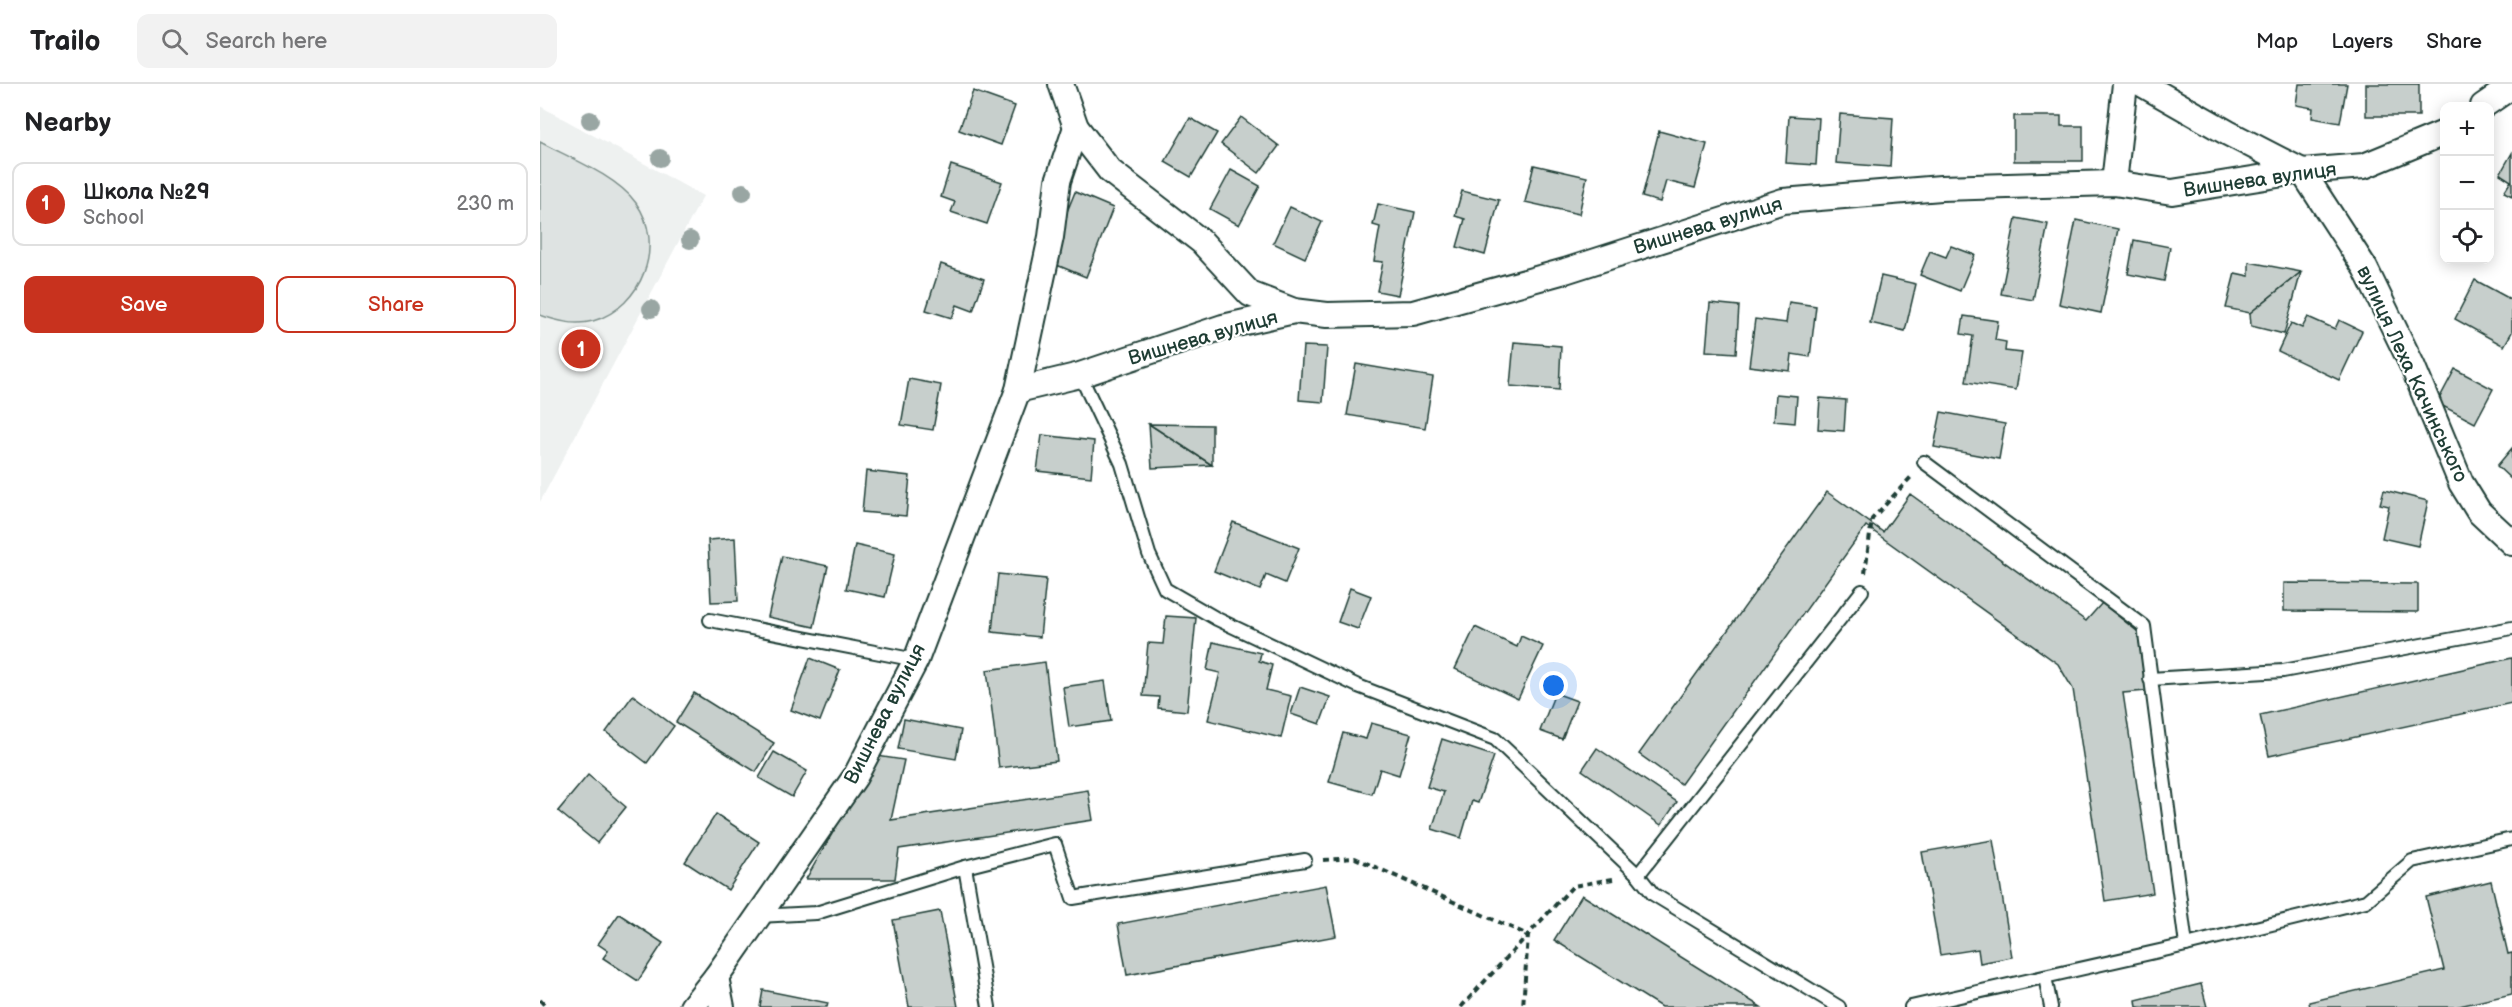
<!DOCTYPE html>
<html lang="en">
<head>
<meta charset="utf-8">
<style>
	:root { --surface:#fff; --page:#f2f2f2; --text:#202124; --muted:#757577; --line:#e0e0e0; --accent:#c8321e }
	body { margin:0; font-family:"Balsamiq Sans",sans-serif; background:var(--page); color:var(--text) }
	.controls { position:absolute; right:18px; top:18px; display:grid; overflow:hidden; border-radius:12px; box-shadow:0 3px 15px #0003 }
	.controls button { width:54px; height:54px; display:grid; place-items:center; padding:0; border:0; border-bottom:2px solid var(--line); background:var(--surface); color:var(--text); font:30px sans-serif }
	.you { position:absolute; left:1014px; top:602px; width:21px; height:21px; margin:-15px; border:4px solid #fff; border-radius:50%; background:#1a73e8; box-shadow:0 0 0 9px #1a73e833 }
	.badge { display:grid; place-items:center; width:39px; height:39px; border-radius:50%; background:var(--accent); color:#fff; font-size:20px; font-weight:700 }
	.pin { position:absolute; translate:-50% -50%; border:3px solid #fff; box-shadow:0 2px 6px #0006 }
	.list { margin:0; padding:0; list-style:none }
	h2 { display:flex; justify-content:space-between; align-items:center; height:78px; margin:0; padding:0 24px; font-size:26px }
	h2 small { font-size:20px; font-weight:400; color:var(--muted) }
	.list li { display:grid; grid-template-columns:39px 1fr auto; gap:18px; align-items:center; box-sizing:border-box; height:84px; margin:0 12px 12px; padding:0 12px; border:2px solid var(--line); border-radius:12px }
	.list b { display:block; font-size:22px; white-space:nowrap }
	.list p { margin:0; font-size:20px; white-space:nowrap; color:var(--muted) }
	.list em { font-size:20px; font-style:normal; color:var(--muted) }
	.actions { display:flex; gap:12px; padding:18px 24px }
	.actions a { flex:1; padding:14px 0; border:2px solid var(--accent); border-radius:12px; text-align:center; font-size:21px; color:var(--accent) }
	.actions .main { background:var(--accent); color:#fff }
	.icon { flex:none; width:33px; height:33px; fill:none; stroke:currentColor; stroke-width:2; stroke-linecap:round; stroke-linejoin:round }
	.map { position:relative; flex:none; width:1972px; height:923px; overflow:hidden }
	header { display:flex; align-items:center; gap:36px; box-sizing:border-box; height:84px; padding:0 30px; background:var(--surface); border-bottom:2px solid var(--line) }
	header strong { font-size:28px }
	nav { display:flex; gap:33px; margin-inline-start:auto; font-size:21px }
	.search { width:420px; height:54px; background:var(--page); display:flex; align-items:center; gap:15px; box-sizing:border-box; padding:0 21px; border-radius:12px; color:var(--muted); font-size:22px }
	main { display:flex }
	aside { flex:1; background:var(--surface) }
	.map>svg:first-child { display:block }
	.built { fill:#eef1f0 }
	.green { fill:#dee3e2; stroke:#7e908b; stroke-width:1.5 }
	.building { fill:#c7cfcc; stroke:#1f3d34; stroke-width:1.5 }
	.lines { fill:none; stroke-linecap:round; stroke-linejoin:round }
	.service-casing { stroke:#1f3d34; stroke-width:16 }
	.minor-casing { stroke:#1f3d34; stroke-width:28 }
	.path { stroke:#1f3d34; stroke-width:4; stroke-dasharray:6 4.5; stroke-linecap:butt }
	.service { stroke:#fff; stroke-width:12 }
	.minor { stroke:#fff; stroke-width:24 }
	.tree { fill:#99a6a3 }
	.labels { text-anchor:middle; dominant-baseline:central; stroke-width:4.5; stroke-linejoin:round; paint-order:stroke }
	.street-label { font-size:20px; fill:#1f3d34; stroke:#fff }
</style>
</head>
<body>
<header>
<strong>Trailo</strong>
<div class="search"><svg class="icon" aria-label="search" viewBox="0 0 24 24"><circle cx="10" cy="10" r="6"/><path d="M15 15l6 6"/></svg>Search here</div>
<nav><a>Map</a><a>Layers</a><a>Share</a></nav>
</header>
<main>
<aside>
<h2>Nearby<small></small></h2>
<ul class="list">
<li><span class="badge">1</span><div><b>Школа №29</b><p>School</p></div><em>230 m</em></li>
</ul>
<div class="actions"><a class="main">Save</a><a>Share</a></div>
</aside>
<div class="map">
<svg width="1972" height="923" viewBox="0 0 1972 923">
	<rect width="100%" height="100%" fill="#fff"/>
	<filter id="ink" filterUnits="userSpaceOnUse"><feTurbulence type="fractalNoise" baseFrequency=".0167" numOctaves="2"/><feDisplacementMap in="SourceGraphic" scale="12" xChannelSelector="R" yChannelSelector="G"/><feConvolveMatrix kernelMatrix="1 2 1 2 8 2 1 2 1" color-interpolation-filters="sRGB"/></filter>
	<g filter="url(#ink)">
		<path class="built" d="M0,22L163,112L0,418Z"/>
		<path class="green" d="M0,58C28,73 77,92 96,119C126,160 102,223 53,237C35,242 17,237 0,231Z"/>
		<g class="building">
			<path d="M1759,0H1807L1800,39L1772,34L1773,24L1756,21Z"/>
			<rect x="1826" y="0" width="53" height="32"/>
			<path d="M433,7L475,22L461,61L419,46Z"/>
			<path d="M1300,30L1353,34L1350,83L1296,79Z"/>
			<path d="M1249,32L1279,34L1276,81L1246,79Z"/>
			<path d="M1474,32H1521V42H1543V77H1474Z"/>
			<path d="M701,33L739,62L719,89L681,60Z"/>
			<path d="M650,34L677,49L651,93L625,78Z"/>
			<path d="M1119,47L1167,60L1155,104L1126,97L1120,118L1102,113Z"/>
			<path d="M1972,69V112L1964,108L1971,97L1960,90Z"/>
			<path d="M411,81L462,98L447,140L411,128L415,118L401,113Z"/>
			<path d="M994,81L1047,93L1039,130L985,118Z"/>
			<path d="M691,86L720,102L699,141L670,125Z"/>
			<path d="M922,107L959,116L945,171L917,163L925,135L915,132Z"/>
			<path d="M535,108L573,124L546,193L507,177Z"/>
			<path d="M838,120L875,128L858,211L837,207L843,178L834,177L840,143L833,141Z"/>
			<path d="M750,123L782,138L765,174L733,159Z"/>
			<path d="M1476,134L1508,140L1493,216L1461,210Z"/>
			<path d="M1536,136L1578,145L1561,229L1519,220Z"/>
			<path d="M1594,156L1630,163L1624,197L1588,190Z"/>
			<path d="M1411,162L1435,171L1420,207L1380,191L1390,167L1406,173Z"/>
			<path d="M1709,178L1761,188L1710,229L1686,224L1695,189L1709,192Z"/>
			<path d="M401,180L444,195L433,227L417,221L412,234L386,226Z"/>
			<path d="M1761,188L1744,250L1711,242L1710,229Z"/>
			<path d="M1341,192L1376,200L1365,247L1330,239Z"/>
			<path d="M1935,196L1972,216V248L1964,262L1915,235Z"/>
			<path d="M1249,218L1276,222L1270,273L1252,270L1250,287L1209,282L1215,235L1246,239Z"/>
			<path d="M1170,219L1199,222L1196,269L1166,267Z"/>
			<path d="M1424,232L1458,237L1455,256L1466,258L1465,267L1482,269L1476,306L1426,298L1433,252L1421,250Z"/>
			<path d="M1768,233L1795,245L1799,236L1822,247L1799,296L1738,267L1751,239L1762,244Z"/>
			<path d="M974,258L1021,262L1019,306L970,302Z"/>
			<path d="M763,262L787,263L783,318L759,316Z"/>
			<path d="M816,280L893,293L885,344L807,331Z"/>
			<path d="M1915,285L1953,305L1935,339L1897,319Z"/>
			<path d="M369,295L401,301L393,346L361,341Z"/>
			<path d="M1236,310L1257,312L1255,339L1234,337Z"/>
			<path d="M1280,314L1306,316L1304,347L1278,345Z"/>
			<path d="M1401,328L1465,340L1459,375L1394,363Z"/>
			<path d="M609,340L672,381L612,384Z"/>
			<path d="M609,340L672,341V381Z"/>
			<path d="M502,351L554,357L551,393L497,387Z"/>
			<path d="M1972,364V396L1957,382Z"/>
			<path d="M326,387L370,392L366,432L322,428Z"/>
			<path d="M1844,406L1888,417L1878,462L1842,454L1849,422L1840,420Z"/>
			<path d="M1287,408L1343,448L1370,410L1546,537L1562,519L1598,548L1606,607L1583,609L1613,809L1565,817L1533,605L1518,580L1326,442L1141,700L1099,670Z"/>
			<path d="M693,438L759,464L745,499L726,491L720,506L674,487Z"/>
			<path d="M195,454L198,517L171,518L168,456Z"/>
			<path d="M315,461L355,470L345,513L306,505Z"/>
			<path d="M242,472L288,482L274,543L228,533Z"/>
			<path d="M458,490L506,495L500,553L452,548Z"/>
			<path d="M1744,499L1878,500V528L1744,527Z"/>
			<path d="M810,504L831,512L818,545L798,538Z"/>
			<path d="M626,532L656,534L647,627L618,624L619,613L603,612L608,559L623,560Z"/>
			<path d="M935,543L977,563L981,552L1003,562L978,615L915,585Z"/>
			<path d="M673,558L721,569L719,577L732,581L726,606L751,612L741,654L668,636L680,589L667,586Z"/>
			<path d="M270,574L300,586L280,637L251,626Z"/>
			<path d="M1972,574V619L1729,672L1720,631Z"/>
			<path d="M505,578L517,677L459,684L447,586Z"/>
			<path d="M565,597L571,637L529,643L523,603Z"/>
			<path d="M760,603L790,613L780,640L751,630Z"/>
			<path d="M154,609L234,659L216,688L136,638Z"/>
			<path d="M1015,609L1037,617L1022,655L1000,647Z"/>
			<path d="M93,611L134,642L107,679L66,648Z"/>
			<path d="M364,635L421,646L416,675L358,665Z"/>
			<path d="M831,639L871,650L859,691L840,685L832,710L789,698L803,649L826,655Z"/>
			<path d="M902,655L954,672L938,719L932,717L921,754L892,745L904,708L887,703Z"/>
			<path d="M1057,664L1137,718L1121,741L1042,686Z"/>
			<path d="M234,668L267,687L252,713L219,694Z"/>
			<path d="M337,672L364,676L351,736L548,706L553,736L359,765L355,795H266Z"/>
			<path d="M48,691L86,723L57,759L18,727Z"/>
			<path d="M176,730L219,758L188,806L145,778Z"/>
			<path d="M1453,756L1472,873L1440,879L1438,865L1400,871L1382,768Z"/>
			<path d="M1951,797L1968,870L1972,869V910L1915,923H1770L1769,918L1904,886L1886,813Z"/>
			<path d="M786,801L796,852L587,891L578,840Z"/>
			<path d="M1042,811L1221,923H1121L1014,856Z"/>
			<path d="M400,827L418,923H369L353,836Z"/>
			<path d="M79,830L123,859L98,897L63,874L68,867L58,860Z"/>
			<path d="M1661,900L1667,923H1597L1596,916Z"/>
			<path d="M223,906L288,919L287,923H220Z"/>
		</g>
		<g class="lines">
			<defs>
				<g id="service">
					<path d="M540,291L582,380L609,470L625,505L677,535L818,602L955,655L1098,791"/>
					<path d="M1384,378L1604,542L1646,861"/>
					<path d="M170,536L376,576"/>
					<path d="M1610,595L1743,587L1972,544"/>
					<path d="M425,783L515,760L533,814L765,776"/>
					<path d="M218,832L276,829L425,783L449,923"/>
					<path d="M1505,893L1511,923"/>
					<path d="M1299,923L1113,810L1098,791L1322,507"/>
					<path d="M1371,923L1646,861L1826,817L1872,777L1972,755"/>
				</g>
				<g id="minor">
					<path d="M521,0L536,43L570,87L662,158L710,210L754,227"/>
					<path d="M1602,0L1688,49L1762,87L1825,184L1873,283L1921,399L1939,428L1972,459"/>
					<path d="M1943,22L1972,2"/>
					<path d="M1574,99L1585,0"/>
					<path d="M478,306L540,291L683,243L754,227L787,231L873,229L1025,187L1243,117L1401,104L1574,99L1632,108L1762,87L1824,82L1904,49"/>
					<path d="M176,893L182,923"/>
					<path d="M152,923L176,893L315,693L376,576L478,306L511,153L518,97L536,43"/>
				</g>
			</defs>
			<use href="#service" class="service-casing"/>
			<use href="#minor" class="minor-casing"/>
			<g class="path">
				<path d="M1325,489L1332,435L1372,392"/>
				<path d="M783,776L815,774L988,851L983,923"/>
				<path d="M0,916L6,923"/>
				<path d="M921,923L1033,802L1073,795"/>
			</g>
			<use href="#service" class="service"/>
			<use href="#minor" class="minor"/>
		</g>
		<g class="tree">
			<circle cx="50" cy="36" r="9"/>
			<circle cx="120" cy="74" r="9"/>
			<circle cx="203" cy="108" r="9"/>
			<circle cx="150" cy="156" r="9"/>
			<circle cx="111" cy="225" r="9"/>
		</g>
	</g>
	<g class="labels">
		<g class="street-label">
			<text transform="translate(1720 96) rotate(-8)">Вишнева вулиця</text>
			<text transform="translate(1168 142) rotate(-17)">Вишнева вулиця</text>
			<text transform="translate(663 254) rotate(-16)">Вишнева вулиця</text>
			<text transform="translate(1872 290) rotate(65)">вулиця Леха Качинського</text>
			<text transform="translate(345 630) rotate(-63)">Вишнева вулиця</text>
		</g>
	</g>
</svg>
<div class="controls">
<button>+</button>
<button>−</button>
<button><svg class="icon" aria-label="locate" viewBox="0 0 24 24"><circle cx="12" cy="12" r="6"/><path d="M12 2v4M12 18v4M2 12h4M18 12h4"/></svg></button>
</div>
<div class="you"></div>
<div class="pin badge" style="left:41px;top:265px">1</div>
</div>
</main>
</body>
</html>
